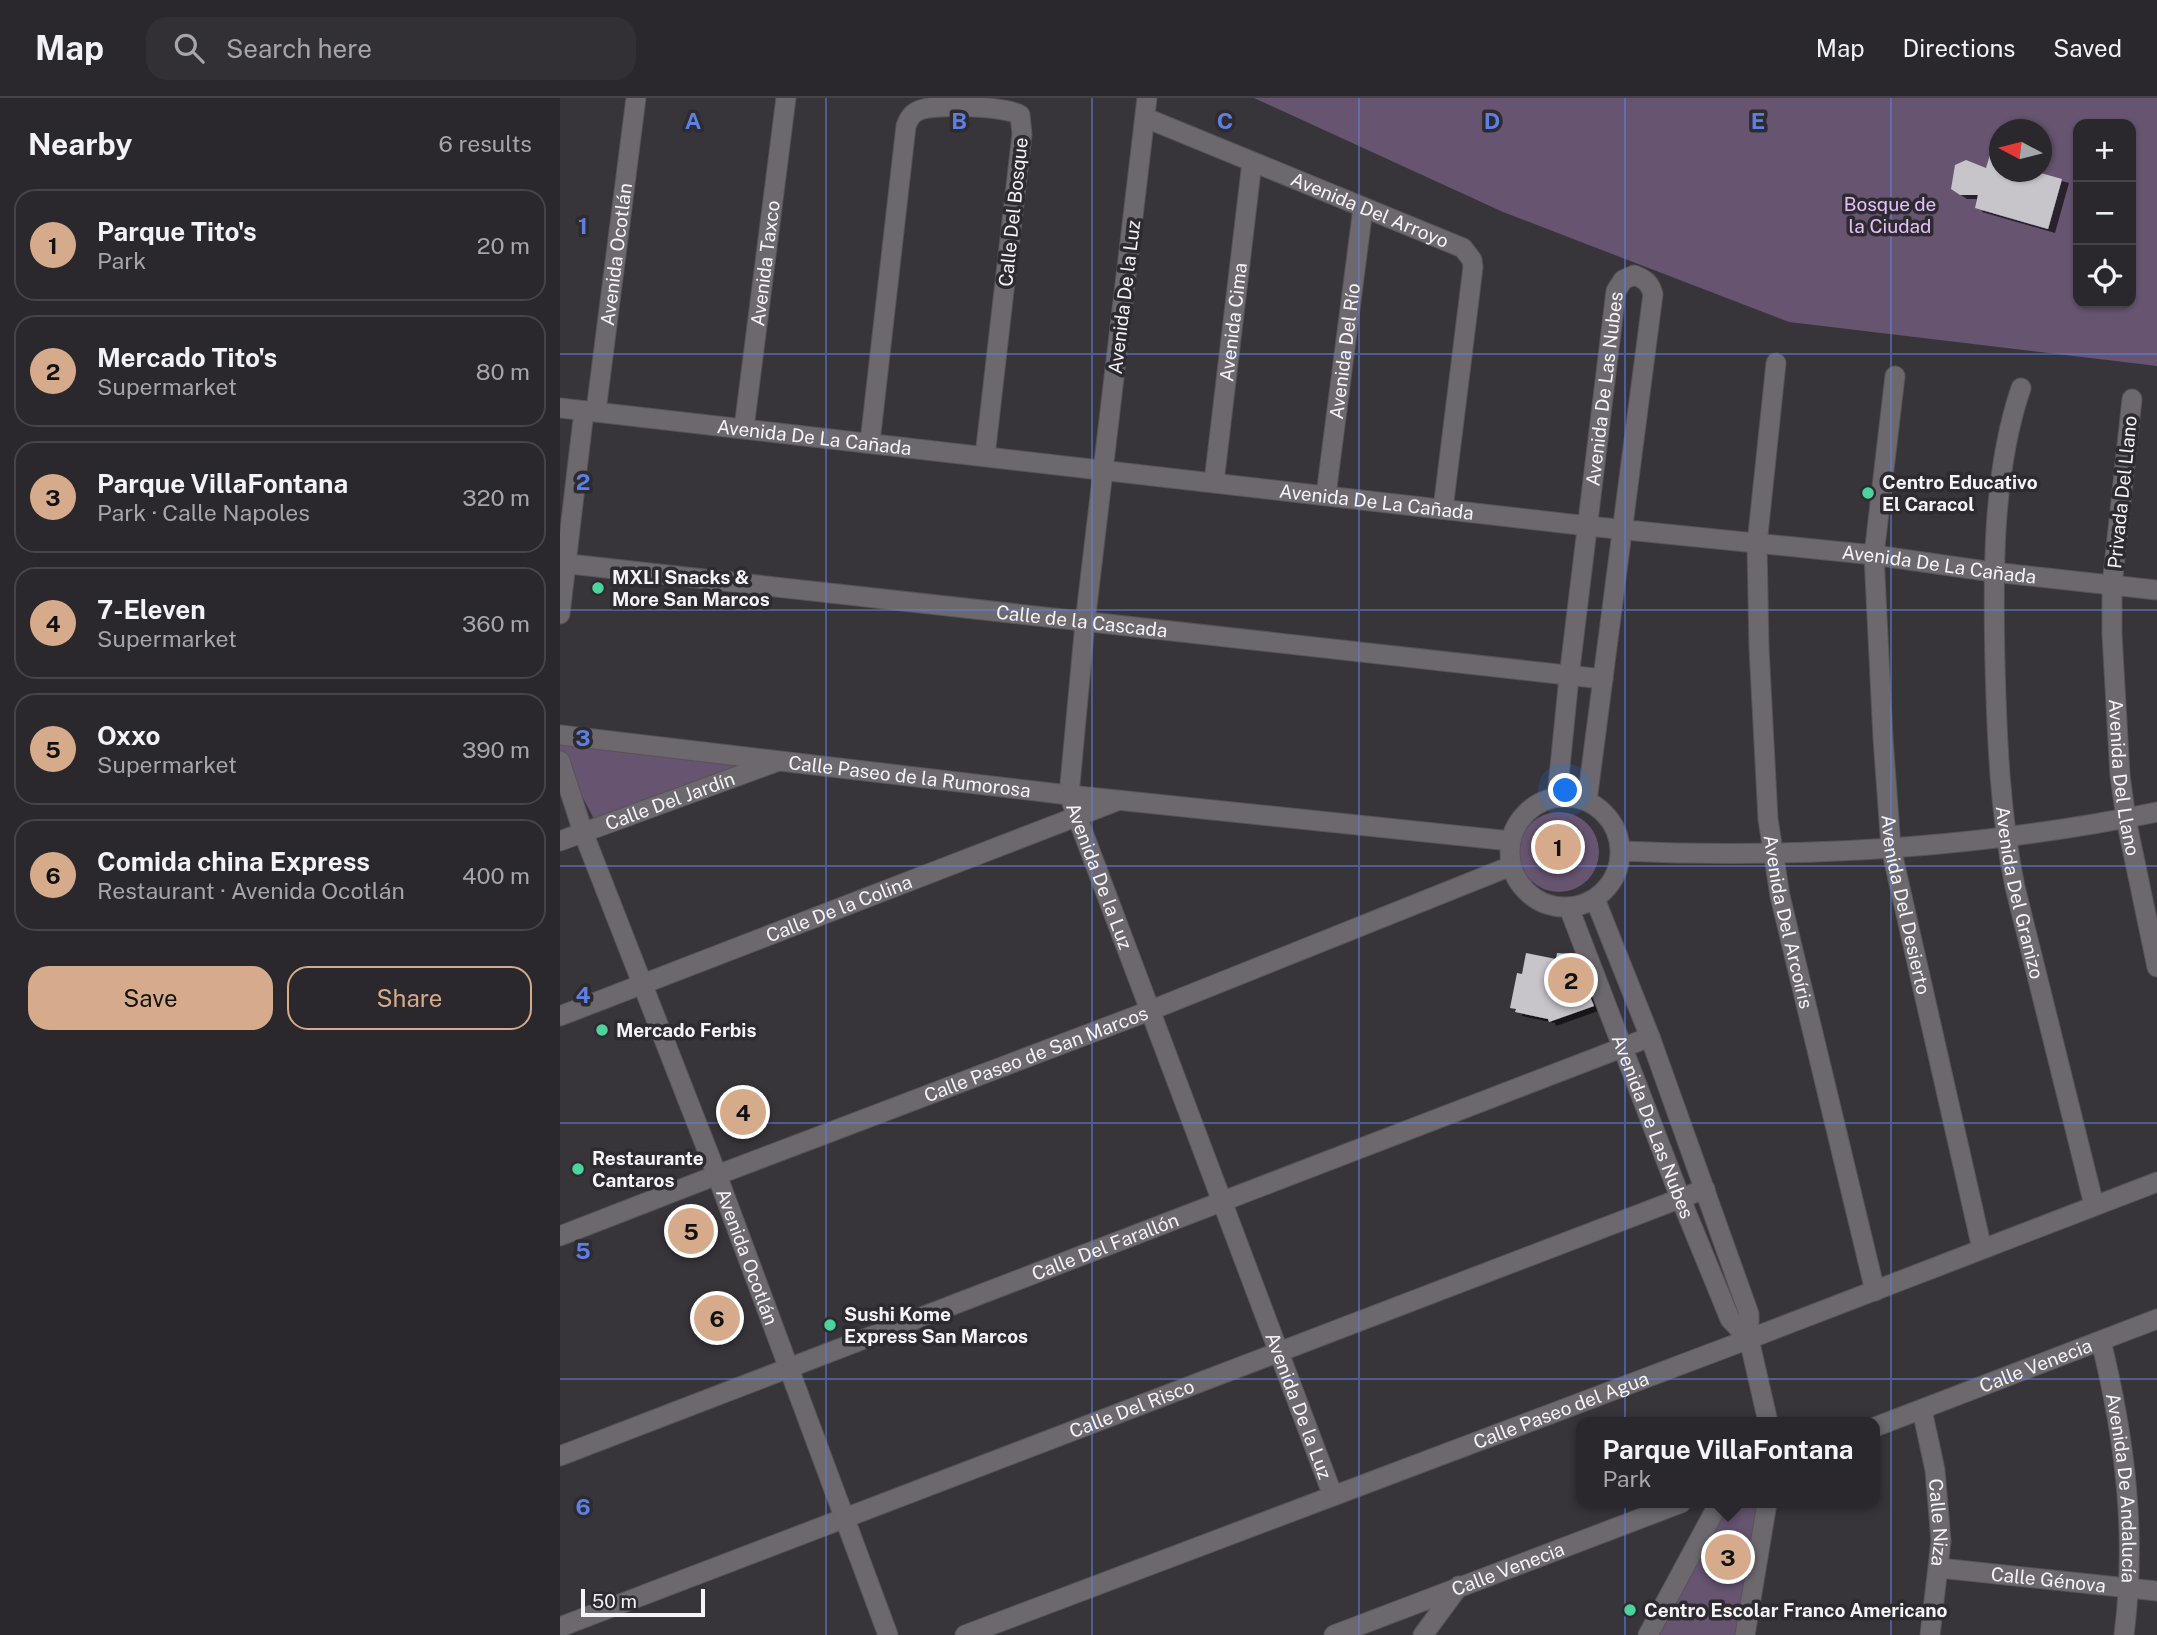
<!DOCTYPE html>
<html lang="en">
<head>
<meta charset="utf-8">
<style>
	:root { --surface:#2a282c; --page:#323034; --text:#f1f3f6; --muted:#a5a6a9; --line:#464448; --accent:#d6ab8b }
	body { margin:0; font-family:"Public Sans",sans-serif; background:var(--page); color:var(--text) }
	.controls { position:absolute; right:21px; top:21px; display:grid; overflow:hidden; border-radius:14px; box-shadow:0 2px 5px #0004 }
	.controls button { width:63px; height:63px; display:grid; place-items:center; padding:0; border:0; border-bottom:2px solid var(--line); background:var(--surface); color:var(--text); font:35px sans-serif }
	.compass { position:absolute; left:1429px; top:21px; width:63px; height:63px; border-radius:50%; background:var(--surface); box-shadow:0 2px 5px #0004; rotate:277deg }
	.scale { position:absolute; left:21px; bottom:18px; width:124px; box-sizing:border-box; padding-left:7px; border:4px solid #f5f3f6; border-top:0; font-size:19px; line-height:24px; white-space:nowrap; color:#f5f3f6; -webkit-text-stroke:5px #2e2b30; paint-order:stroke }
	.you { position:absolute; left:1006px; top:693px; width:24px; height:24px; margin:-18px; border:5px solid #fff; border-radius:50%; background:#1a73e8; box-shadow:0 0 0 10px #1a73e833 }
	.badge { display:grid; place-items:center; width:46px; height:46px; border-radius:50%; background:var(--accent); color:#111; font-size:23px; font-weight:700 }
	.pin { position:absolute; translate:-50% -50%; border:4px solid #fff; box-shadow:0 2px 7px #0006 }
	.popup { position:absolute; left:1016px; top:1319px; width:304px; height:91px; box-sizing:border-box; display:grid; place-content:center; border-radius:14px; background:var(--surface); filter:drop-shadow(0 2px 5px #0005); font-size:23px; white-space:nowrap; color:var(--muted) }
	.popup b { font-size:26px; color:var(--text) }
	.popup::after { content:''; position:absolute; left:50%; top:100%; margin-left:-14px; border:14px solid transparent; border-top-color:var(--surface) }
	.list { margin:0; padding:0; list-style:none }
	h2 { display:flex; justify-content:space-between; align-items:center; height:91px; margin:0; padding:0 28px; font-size:30px }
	h2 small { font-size:23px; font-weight:400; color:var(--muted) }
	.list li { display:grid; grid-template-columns:46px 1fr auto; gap:21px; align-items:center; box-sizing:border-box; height:112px; margin:0 14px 14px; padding:0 14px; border:2px solid var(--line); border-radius:21px }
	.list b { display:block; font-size:26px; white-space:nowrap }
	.list p { margin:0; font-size:23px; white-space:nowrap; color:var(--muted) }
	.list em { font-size:23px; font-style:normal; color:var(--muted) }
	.actions { display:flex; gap:14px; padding:21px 28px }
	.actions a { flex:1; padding:16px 0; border:2px solid var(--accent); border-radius:21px; text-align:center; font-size:24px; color:var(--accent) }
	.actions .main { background:var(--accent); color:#111 }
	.icon { flex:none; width:38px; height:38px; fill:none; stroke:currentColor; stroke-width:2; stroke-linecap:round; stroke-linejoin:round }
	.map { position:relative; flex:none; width:1597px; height:1537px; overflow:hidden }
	header { display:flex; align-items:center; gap:42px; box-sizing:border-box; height:98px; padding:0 35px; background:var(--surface); border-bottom:2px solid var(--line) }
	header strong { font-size:33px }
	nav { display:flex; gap:38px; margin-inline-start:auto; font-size:24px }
	.search { width:490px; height:63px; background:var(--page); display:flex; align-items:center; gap:18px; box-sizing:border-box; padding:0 24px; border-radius:21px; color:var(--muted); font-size:26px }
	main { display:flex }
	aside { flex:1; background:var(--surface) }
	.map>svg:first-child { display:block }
	.green { fill:#665471; fill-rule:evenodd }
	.building { fill:#c7c4ca; filter:url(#shadow) }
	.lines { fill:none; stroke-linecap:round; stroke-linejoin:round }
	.minor-casing { stroke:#575458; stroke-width:21 }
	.tertiary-casing { stroke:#575458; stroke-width:21 }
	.secondary-casing { stroke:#575458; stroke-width:21 }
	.minor { stroke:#6c686e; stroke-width:19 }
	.tertiary { stroke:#6c686e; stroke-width:19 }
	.secondary { stroke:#6c686e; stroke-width:19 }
	.grid { fill:none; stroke:#5e80e1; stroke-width:2; stroke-opacity:0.55 }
	.poi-dot { fill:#4bd49b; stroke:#2e2b30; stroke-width:2.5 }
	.labels { text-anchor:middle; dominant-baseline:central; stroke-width:7; stroke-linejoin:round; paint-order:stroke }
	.park-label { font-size:19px; fill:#e5c1fc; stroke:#2e2b30 }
	.street-label { font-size:19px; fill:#f5f3f6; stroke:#2e2b30 }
	.poi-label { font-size:19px; font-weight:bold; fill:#f5f3f6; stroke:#2e2b30; text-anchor:start }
	.grid-label { font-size:23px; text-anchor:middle; font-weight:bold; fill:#5e80e1; stroke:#2e2b30; stroke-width:7; stroke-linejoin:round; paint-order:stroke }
</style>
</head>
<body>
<header>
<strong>Map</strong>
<div class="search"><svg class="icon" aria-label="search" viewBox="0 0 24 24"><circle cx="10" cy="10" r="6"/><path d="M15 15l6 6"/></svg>Search here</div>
<nav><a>Map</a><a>Directions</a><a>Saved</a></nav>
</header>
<main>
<aside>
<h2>Nearby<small>6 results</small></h2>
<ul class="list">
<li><span class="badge">1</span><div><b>Parque Tito's</b><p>Park</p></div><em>20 m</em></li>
<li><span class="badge">2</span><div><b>Mercado Tito's</b><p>Supermarket</p></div><em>80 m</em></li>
<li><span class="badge">3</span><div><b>Parque VillaFontana</b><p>Park · Calle Napoles</p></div><em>320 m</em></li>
<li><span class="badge">4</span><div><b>7-Eleven</b><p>Supermarket</p></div><em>360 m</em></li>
<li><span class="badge">5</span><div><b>Oxxo</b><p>Supermarket</p></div><em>390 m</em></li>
<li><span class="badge">6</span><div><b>Comida china Express</b><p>Restaurant · Avenida Ocotlán</p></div><em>400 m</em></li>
</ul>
<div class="actions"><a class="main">Save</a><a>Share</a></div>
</aside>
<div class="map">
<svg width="1597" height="1537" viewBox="0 0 1597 1537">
	<defs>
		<filter id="shadow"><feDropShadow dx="7" dy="4" stdDeviation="0" flood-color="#0009"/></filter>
	</defs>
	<rect width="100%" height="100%" fill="#38353a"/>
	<g class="green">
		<path d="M694,0H1597V268L1229,224L943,114ZM1518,26H1571V205H1518ZM1440,32H1482V74H1440Z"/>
		<path d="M0,639L179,668L35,723L0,656Z"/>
		<circle cx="999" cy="754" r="40"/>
		<path d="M1165,1405H1211L1187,1537H1093Z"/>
	</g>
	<g class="building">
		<path d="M1436,37L1439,38V74H1477L1502,81L1488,131L1415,110L1418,97H1400L1391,91L1395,67L1406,62L1426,70Z"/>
		<path d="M966,855L996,861L997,855L1013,856L1034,908L989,924L988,921L955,914L956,911L950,910L957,875L962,876Z"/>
	</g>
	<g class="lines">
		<defs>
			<g id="minor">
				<path id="s1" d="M587,0L525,525L509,697L773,1398"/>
				<path id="s2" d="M586,20L903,150L912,162L913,169L883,411"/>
				<path id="s3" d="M1216,265L1197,446L1199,550L1208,721L1220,798L1315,1193"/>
				<path id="s4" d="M1335,278L1314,457L1323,640L1331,750L1422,1151"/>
				<path id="s5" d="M1461,290C1432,375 1433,477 1435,566C1437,641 1440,716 1455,789L1534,1107"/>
				<path id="s6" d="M1572,301L1552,487V536L1560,677L1566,721L1597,869"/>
				<path id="s7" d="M184,330L226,0"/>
				<path d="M310,344L346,28C349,20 352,15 360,12C376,6 446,8 460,17L462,36L425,358"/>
				<path id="s8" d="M654,384L692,64"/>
				<path id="s9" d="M766,397L803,110"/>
				<path id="s10" d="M0,465L1043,581"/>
				<path id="s11" d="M0,637L509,697L951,743"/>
				<circle cx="1005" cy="754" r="55"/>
				<path id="s12" d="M997,699L1009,579L1056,193L1063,182L1074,177C1085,181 1090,185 1093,196L1027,703"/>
				<path id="s13" d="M0,743L216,664"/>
				<path d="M1061,753C1240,761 1422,750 1597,714"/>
				<path d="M1035,801L1090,939L1189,1216V1241L1208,1324"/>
				<path id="s14" d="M1009,810L1120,1099L1170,1221L1189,1241"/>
				<path id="s15" d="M0,918L557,703"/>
				<path id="s16" d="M157,1077L589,913L951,768"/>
				<path id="s17" d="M1541,1243C1565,1341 1577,1436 1564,1537"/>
				<path id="s18" d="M1315,1329L1597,1221"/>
				<path id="s19" d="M0,1358L1090,939"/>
				<path id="s20" d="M1379,1470L1597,1493"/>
				<path id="s21" d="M0,1529L1145,1091"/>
				<path id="s22" d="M405,1537L1189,1241L1597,1084"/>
				<path id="s23" d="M774,1537L1121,1405"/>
				<path d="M863,1537L899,1488"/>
				<path d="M1088,1537L1159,1405"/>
				<path d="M1185,1537L1207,1405"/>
			</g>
			<g id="tertiary">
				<path d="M0,1138L157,1077"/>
				<path id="s24" d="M1362,1312L1375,1372L1381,1443L1370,1537"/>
			</g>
			<g id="secondary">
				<path id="s25" d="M0,310L1028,428L1314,457L1433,474L1597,492"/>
				<path id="s26" d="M36,313L76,0"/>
				<path d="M0,516L24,313"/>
				<path id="s27" d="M0,663L23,734L157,1077L328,1537"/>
			</g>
		</defs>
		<use href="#minor" class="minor-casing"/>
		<use href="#tertiary" class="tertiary-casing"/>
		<use href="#secondary" class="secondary-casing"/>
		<use href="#minor" class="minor"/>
		<use href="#tertiary" class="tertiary"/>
		<use href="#secondary" class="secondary"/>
	</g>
	<path class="grid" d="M266,0V1537M532,0V1537M799,0V1537M1065,0V1537M1331,0V1537M0,256H1597M0,512H1597M0,768H1597M0,1025H1597M0,1281H1597"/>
	<g class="poi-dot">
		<circle cx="1308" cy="395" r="7"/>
		<circle cx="38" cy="490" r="7"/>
		<circle cx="42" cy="932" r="7"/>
		<circle cx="18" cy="1071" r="7"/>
		<circle cx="270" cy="1227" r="7"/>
		<circle cx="1070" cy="1512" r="7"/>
	</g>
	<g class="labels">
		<g class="park-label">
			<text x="1330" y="106">Bosque de<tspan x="1330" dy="22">la Ciudad</tspan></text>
		</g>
		<g class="street-label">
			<text stroke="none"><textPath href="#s2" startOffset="242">Avenida Del Arroyo</textPath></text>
			<text transform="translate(453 114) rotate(-84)">Calle Del Bosque</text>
			<text stroke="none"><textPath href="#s26" startOffset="158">Avenida Ocotlán</textPath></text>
			<text stroke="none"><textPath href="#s7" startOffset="166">Avenida Taxco</textPath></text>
			<text transform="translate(564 199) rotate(-83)">Avenida De la Luz</text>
			<text stroke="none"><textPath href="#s8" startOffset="161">Avenida Cima</textPath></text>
			<text stroke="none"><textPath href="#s9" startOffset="145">Avenida Del Río</textPath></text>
			<text stroke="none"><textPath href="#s12" startOffset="411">Avenida De Las Nubes</textPath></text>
			<text stroke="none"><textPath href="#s25" startOffset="256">Avenida De La Cañada</textPath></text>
			<text transform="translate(1562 394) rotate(-84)">Privada Del Llano</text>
			<text stroke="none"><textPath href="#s25" startOffset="822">Avenida De La Cañada</textPath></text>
			<text stroke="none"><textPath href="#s25" startOffset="1388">Avenida De La Cañada</textPath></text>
			<text stroke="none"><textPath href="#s10" startOffset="525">Calle de la Cascada</textPath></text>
			<text stroke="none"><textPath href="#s11" startOffset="352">Calle Paseo de la Rumorosa</textPath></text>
			<text stroke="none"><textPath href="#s6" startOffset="380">Avenida Del Llano</textPath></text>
			<text stroke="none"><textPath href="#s13" startOffset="117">Calle Del Jardín</textPath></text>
			<text stroke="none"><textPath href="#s1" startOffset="788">Avenida De la Luz</textPath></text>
			<text stroke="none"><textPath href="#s5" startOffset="509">Avenida Del Granizo</textPath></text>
			<text stroke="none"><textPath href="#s4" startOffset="532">Avenida Del Desierto</textPath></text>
			<text stroke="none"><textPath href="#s15" startOffset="299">Calle De la Colina</textPath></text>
			<text stroke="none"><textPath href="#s3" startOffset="562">Avenida Del Arcoíris</textPath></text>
			<text stroke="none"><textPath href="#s16" startOffset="341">Calle Paseo de San Marcos</textPath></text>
			<text stroke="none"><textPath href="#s14" startOffset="234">Avenida De Las Nubes</textPath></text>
			<text stroke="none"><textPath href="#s19" startOffset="584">Calle Del Farallón</textPath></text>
			<text stroke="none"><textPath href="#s27" startOffset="530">Avenida Ocotlán</textPath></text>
			<text stroke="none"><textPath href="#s18" startOffset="172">Calle Venecia</textPath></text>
			<text stroke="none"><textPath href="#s1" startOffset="1354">Avenida De la Luz</textPath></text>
			<text stroke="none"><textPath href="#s21" startOffset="612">Calle Del Risco</textPath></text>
			<text stroke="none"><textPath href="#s22" startOffset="637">Calle Paseo del Agua</textPath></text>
			<text stroke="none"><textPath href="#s17" startOffset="149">Avenida De Andalucía</textPath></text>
			<text stroke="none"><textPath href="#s24" startOffset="114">Calle Niza</textPath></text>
			<text stroke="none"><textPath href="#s23" startOffset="186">Calle Venecia</textPath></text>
			<text stroke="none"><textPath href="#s20" startOffset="110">Calle Génova</textPath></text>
		</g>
		<g class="poi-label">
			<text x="1322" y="384">Centro Educativo<tspan x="1322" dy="22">El Caracol</tspan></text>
			<text x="52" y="479">MXLI Snacks &amp;<tspan x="52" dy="22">More San Marcos</tspan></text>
			<text x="56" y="932">Mercado Ferbis</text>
			<text x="32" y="1060">Restaurante<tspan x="32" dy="22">Cantaros</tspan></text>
			<text x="284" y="1216">Sushi Kome<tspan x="284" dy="22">Express San Marcos</tspan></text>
			<text x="1084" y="1512">Centro Escolar Franco Americano</text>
		</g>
	</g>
	<g class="grid-label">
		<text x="133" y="31">A</text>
		<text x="399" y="31">B</text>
		<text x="665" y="31">C</text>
		<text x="932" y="31">D</text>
		<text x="1198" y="31">E</text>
		<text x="23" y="136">1</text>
		<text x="23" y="392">2</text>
		<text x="23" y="648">3</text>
		<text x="23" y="905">4</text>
		<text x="23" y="1161">5</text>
		<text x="23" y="1417">6</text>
	</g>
</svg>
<div class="controls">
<button>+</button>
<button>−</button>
<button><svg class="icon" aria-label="locate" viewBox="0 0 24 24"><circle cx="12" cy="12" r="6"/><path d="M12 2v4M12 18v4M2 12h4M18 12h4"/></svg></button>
</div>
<svg class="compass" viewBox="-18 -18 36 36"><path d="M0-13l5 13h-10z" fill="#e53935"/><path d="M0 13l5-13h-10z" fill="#a5a6a9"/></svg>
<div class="scale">50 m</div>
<div class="you"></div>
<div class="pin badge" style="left:998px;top:749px">1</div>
<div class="pin badge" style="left:1011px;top:882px">2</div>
<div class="pin badge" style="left:1168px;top:1459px">3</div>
<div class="popup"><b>Parque VillaFontana</b>Park</div>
<div class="pin badge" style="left:183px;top:1014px">4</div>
<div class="pin badge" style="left:131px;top:1133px">5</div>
<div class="pin badge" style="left:157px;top:1220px">6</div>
</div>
</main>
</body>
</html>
